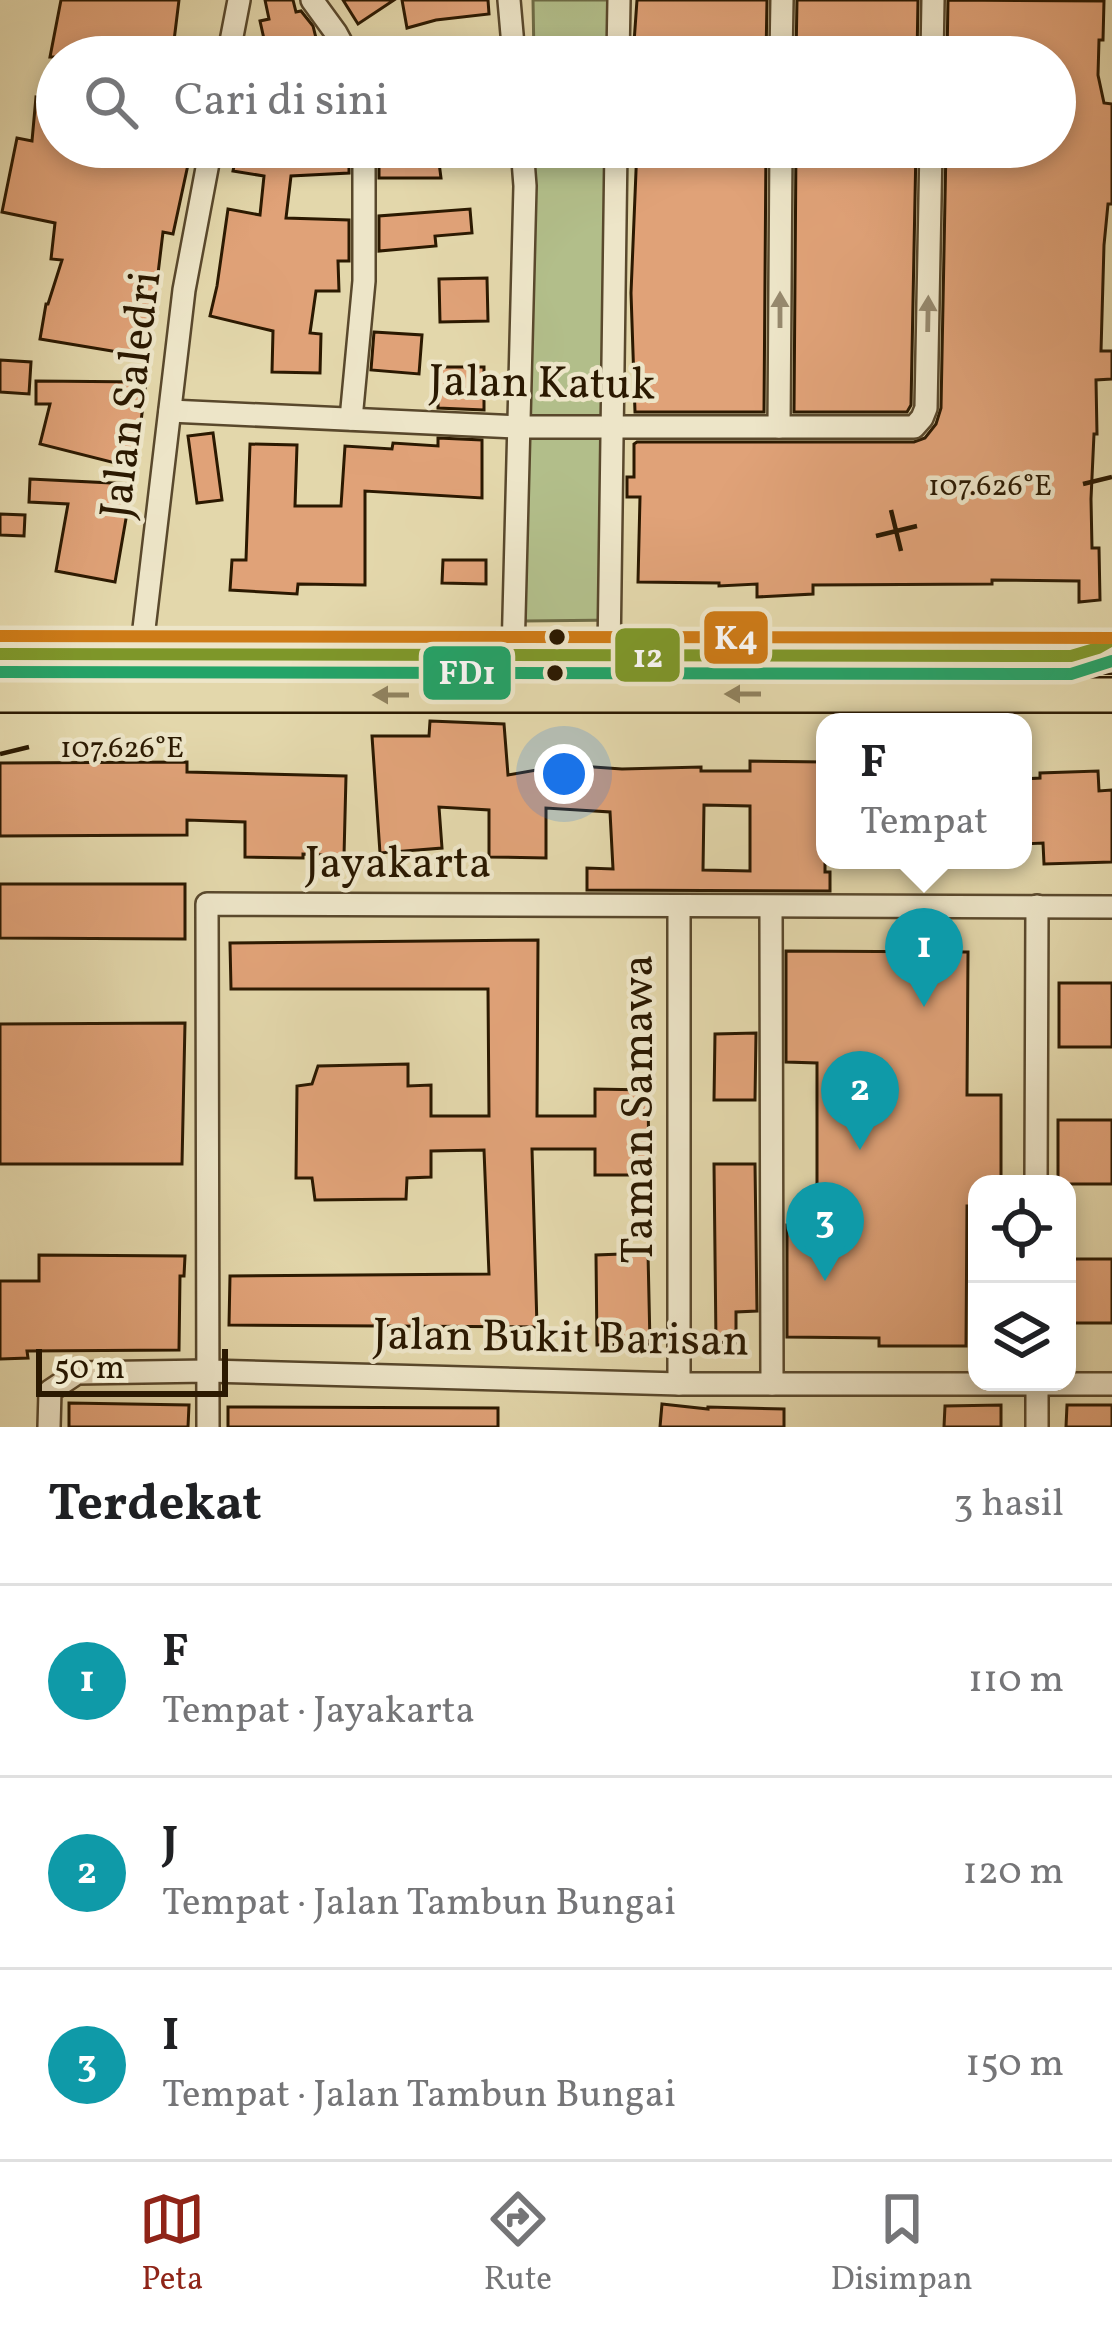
<!DOCTYPE html>
<html lang="id">
<head>
<meta charset="utf-8">
<style>
	:root { --surface:#fff; --page:#f2f2f2; --text:#202124; --muted:#757577; --line:#e0e0e0; --accent:#8f2418 }
	body { margin:0; font-family:Vollkorn,serif; background:var(--page); color:var(--text) }
	.controls { position:absolute; right:36px; bottom:36px; display:grid; overflow:hidden; border-radius:24px; box-shadow:0 6px 18px #0003 }
	.controls button { width:108px; height:108px; display:grid; place-items:center; padding:0; border:0; border-bottom:3px solid var(--line); background:var(--surface); color:var(--text); font:60px sans-serif }
	.scale { position:absolute; left:36px; bottom:30px; width:192px; box-sizing:border-box; padding-left:12px; border:6px solid #2b1901; border-top:0; font-size:33px; line-height:42px; white-space:nowrap; color:#2b1901; -webkit-text-stroke:9px #ede5c8; paint-order:stroke }
	.you { position:absolute; left:564px; top:774px; width:42px; height:42px; margin:-30px; border:9px solid #fff; border-radius:50%; background:#1a73e8; box-shadow:0 0 0 18px #1a73e833 }
	.badge { display:grid; place-items:center; width:78px; height:78px; border-radius:50%; background:var(--accent); color:#fff; font-size:39px; font-weight:700 }
	.pin { position:absolute; translate:-50% -99px; filter:drop-shadow(0 3px 6px #0008) }
	.pin::after { content:''; position:absolute; top:63px; width:42px; height:36px; background:inherit; clip-path:polygon(0 0,100% 0,50% 100%) }
	.popup { position:absolute; left:816px; top:713px; width:216px; height:156px; box-sizing:border-box; display:grid; place-content:center; border-radius:24px; background:var(--surface); filter:drop-shadow(0 3px 9px #0005); font-size:39px; white-space:nowrap; color:var(--muted) }
	.popup b { font-size:45px; color:var(--text) }
	.popup::after { content:''; position:absolute; left:50%; top:100%; margin-left:-24px; border:24px solid transparent; border-top-color:var(--surface) }
	.list { margin:0; padding:0; list-style:none }
	h2 { display:flex; justify-content:space-between; align-items:center; height:156px; margin:0; padding:0 48px; font-size:51px }
	h2 small { font-size:39px; font-weight:400; color:var(--muted) }
	.list li { display:grid; grid-template-columns:78px 1fr auto; gap:36px; align-items:center; box-sizing:border-box; height:192px; padding:0 48px; border-top:3px solid var(--line) }
	.list b { display:block; font-size:45px; white-space:nowrap }
	.list p { margin:0; font-size:39px; white-space:nowrap; color:var(--muted) }
	.list em { font-size:39px; font-style:normal; color:var(--muted) }
	.icon { flex:none; width:66px; height:66px; fill:none; stroke:currentColor; stroke-width:2; stroke-linecap:round; stroke-linejoin:round }
	.map { position:relative; flex:none; width:1112px; height:1427px; overflow:hidden }
	.search { position:absolute; background:var(--surface); box-shadow:0 6px 18px #0003; left:36px; right:36px; top:36px; height:132px; display:flex; align-items:center; gap:30px; box-sizing:border-box; padding:0 42px; border-radius:66px; color:var(--muted); font-size:45px }
	.sheet { height:732px; background:var(--surface) }
	nav { display:flex; justify-content:space-around; align-items:center; box-sizing:border-box; height:168px; border-top:3px solid var(--line); background:var(--surface); font-size:33px; color:var(--muted) }
	nav a { display:grid; justify-items:center; gap:6px }
	nav .on { color:var(--accent) }
	.map>svg:first-child { display:block }
	.green { fill:#b2be8a; stroke:#6e6c46; stroke-width:3 }
	.building { fill:#e0a278; stroke:#2b1901; stroke-width:3; fill-rule:evenodd }
	.lines { fill:none; stroke-linecap:round; stroke-linejoin:round }
	.minor-casing { stroke:#59482c; stroke-width:26 }
	.primary-casing { stroke:#2b1901; stroke-width:38 }
	.minor { stroke:#ede5c8; stroke-width:21 }
	.primary { stroke:#e3d7ab; stroke-width:33 }
	.bus-1-casing { stroke:#ede5c8; stroke-width:21 }
	.bus-2-casing { stroke:#ede5c8; stroke-width:21 }
	.bus-3-casing { stroke:#ede5c8; stroke-width:21 }
	.bus-1 { stroke:#7e9729; stroke-width:12 }
	.bus-2 { stroke:#23a468; stroke-width:12 }
	.bus-3 { stroke:#ce7b17; stroke-width:12 }
	.oneway { fill:#96896e }
	.oneway2 { fill:#90825e }
	.ticks { fill:none; stroke:#2b1901; stroke-width:4.5 }
	.bus-dot { fill:#2b1901; stroke:#ede5c8; stroke-width:4.5 }
	.labels { text-anchor:middle; dominant-baseline:central; stroke-width:9; stroke-linejoin:round; paint-order:stroke }
	.street-label { font-size:45px; fill:#2b1901; stroke:#ede5c8 }
	.ticks-label { font-size:30px; text-anchor:middle; fill:#2b1901; stroke:#ede5c8; stroke-width:9; stroke-linejoin:round; paint-order:stroke }
	.line-badge { stroke:#ede5c8; stroke-width:4.5 }
	.badge-label { font-size:33px; text-anchor:middle; font-weight:bold; fill:#fff }
</style>
</head>
<body>
<div class="map">
<svg width="1112" height="1427" viewBox="0 0 1112 1427">
	<rect width="100%" height="100%" fill="#e3d7ab"/>
	<filter id="stains"><feTurbulence type="fractalNoise" baseFrequency=".00167" numOctaves="4"/><feColorMatrix values="0 0 0 0 .2 0 0 0 0 .09 0 0 0 0 .02 0 0 0 .5 -.17"/></filter>
	<radialGradient id="worn" r=".72"><stop offset=".6" stop-color="#630" stop-opacity="0"/><stop offset="1" stop-color="#630" stop-opacity=".3"/></radialGradient>
	<g class="green">
		<path d="M533,0H614L615,57H534Z"/>
		<path d="M533,147H615L619,620L525,621Z"/>
	</g>
	<g class="building">
		<path d="M61,0H179L172,57H50Z"/>
		<path d="M265,0H293L296,12L301,11L313,26L318,46L268,57L260,21L269,19Z"/>
		<path d="M343,0H394L358,24Z"/>
		<path d="M402,0H488L489,14L436,20L407,28Z"/>
		<path d="M637,0H767L766,57H633Z"/>
		<path d="M797,0H918L917,57H796Z"/>
		<path d="M948,0L1104,1L1103,40H1099L1098,75L1104,103L1112,104V204H1108L1104,245L1101,351H1112V379L1096,380L1097,434H1094L1091,499L1092,548H1099L1100,600L1079,602V581L992,580V584L813,585V594L757,597V584L719,586V583L638,582L640,497H627V477H634V444L637,442H914L925,438L936,424L941,408L946,147H1055V57H947Z"/>
		<path d="M36,97L57,99V147H162L161,155L189,160L173,234L163,232L148,357L40,339L46,304H48L62,260L51,259L55,223L2,212L17,138L32,141Z"/>
		<path d="M238,147H349V173L291,176L286,218L349,220V261H338L339,291H316L310,333L321,334L320,373L272,372L273,331L210,316L217,286L228,209L260,215L264,176L233,171Z"/>
		<path d="M379,147H437L441,178H379Z"/>
		<path d="M637,147H766L764,412H635L631,293Z"/>
		<path d="M796,147H916L911,405L907,412H794Z"/>
		<path d="M470,209L472,233L435,236L436,246L379,251V216Z"/>
		<path d="M487,278L488,321L440,322L439,279Z"/>
		<path d="M374,332L422,335L419,374L371,370Z"/>
		<path d="M0,360L31,362L29,394L0,392Z"/>
		<path d="M438,367H484V410L438,408Z"/>
		<path d="M36,381L146,382L135,468L40,444L50,404H36Z"/>
		<path d="M213,433L222,500L197,503L188,436Z"/>
		<path d="M438,438L482,440V498L365,491V585L298,584L297,594L230,590L232,560H246L250,444L297,445L295,506H341L345,446L392,449L393,443L438,446Z"/>
		<path d="M30,479L132,484L115,582L56,571L68,504L29,502Z"/>
		<path d="M0,514L25,515L24,536L0,535Z"/>
		<path d="M443,560H486V584L442,583Z"/>
		<path d="M430,721L504,724L508,775L565,765L622,769L701,767V771H750V761L825,762V872H830V891L587,890V868L613,869L610,812L546,808V858L489,857V810L439,807L442,848L380,853L372,736H429ZM704,805L750,806V871L703,870Z"/>
		<path d="M187,762V772L346,776L344,856L303,854V858L245,857V822L187,820V835L0,836V763Z"/>
		<path d="M1098,771L1099,791L1112,790V862L1044,864L1043,843L1023,844V779L1040,778V773Z"/>
		<path d="M0,884H185V939L0,938Z"/>
		<path d="M538,940L537,1116H595V1089L648,1090L649,1175H595V1149H532L537,1327L229,1325L230,1276L489,1274L484,1150L431,1151V1177L407,1178L406,1199L315,1200L312,1178H296L297,1086L312,1084L318,1066L408,1064V1086L431,1085V1116H489L488,989H231L230,943Z"/>
		<path d="M786,951L968,952L967,1095H1001V1184H977V1206H967L966,1346H879V1338L787,1337V1225H817V1063L786,1062Z"/>
		<rect x="1059" y="983" width="53" height="64"/>
		<path d="M185,1023L182,1164H0V1024Z"/>
		<path d="M756,1033L755,1100H714L715,1034Z"/>
		<rect x="1058" y="1120" width="54" height="64"/>
		<path d="M714,1164H755L757,1311L736,1312V1343L716,1342Z"/>
		<path d="M648,1253L650,1344L597,1345L596,1255Z"/>
		<path d="M39,1255L185,1256L184,1276H180L179,1350L27,1351L28,1358L0,1359V1281H39Z"/>
		<rect x="1067" y="1259" width="45" height="64"/>
		<path d="M69,1403L189,1405L188,1427H69Z"/>
		<path d="M662,1404L708,1409V1407L784,1409V1427H660Z"/>
		<path d="M1001,1405V1427H944L945,1406Z"/>
		<path d="M1067,1405H1112V1427H1066Z"/>
		<path d="M228,1407L498,1408V1427H228Z"/>
	</g>
	<g class="lines">
		<defs>
			<g id="minor">
				<path d="M312,0L336,33L349,57"/>
				<path d="M509,0L514,57"/>
				<path d="M228,57L239,0"/>
				<path d="M618,57L619,0"/>
				<path d="M781,57L782,0"/>
				<path d="M932,57L933,0"/>
				<path d="M170,411L518,427H914L922,418L926,408L931,147"/>
				<path d="M351,419L364,281V147"/>
				<path d="M779,427L781,147"/>
				<path d="M141,654L184,290L211,147"/>
				<path d="M513,655L525,186L522,147"/>
				<path d="M609,655L616,147"/>
				<path d="M679,906V1384"/>
				<path d="M771,907L772,1384"/>
				<path d="M1036,1184L1037,906"/>
				<path d="M49,1427L50,1391L77,1373L208,1371L679,1384H1112"/>
				<path d="M208,1427L207,904L1112,907"/>
				<path d="M1037,1427V1382"/>
			</g>
			<g id="primary">
				<path d="M0,654L1112,656"/>
				<path d="M0,695H1112"/>
			</g>
		</defs>
		<use href="#minor" class="minor-casing"/>
		<use href="#primary" class="primary-casing"/>
		<use href="#minor" class="minor"/>
		<use href="#primary" class="primary"/>
		<defs>
			<path id="bus-1" d="M0,654L1071,656L1098,648L1112,640"/>
			<path id="bus-2" d="M0,672L1071,674L1112,661"/>
			<path id="bus-3" d="M0,636L1112,638"/>
		</defs>
		<use href="#bus-1" class="bus-1-casing"/>
		<use href="#bus-2" class="bus-2-casing"/>
		<use href="#bus-3" class="bus-3-casing"/>
		<use href="#bus-1" class="bus-1"/>
		<use href="#bus-2" class="bus-2"/>
		<use href="#bus-3" class="bus-3"/>
	</g>
	<defs><path id="oneway-solid" d="M-6-.8H1V-3.2L6.5 0L1 3.2V.8H-6Z" transform="scale(3)"/></defs>
	<g class="oneway">
		<use href="#oneway-solid" transform="translate(780 310) rotate(-90)"/>
		<use href="#oneway-solid" transform="translate(928 314) rotate(-89)"/>
	</g>
	<g class="oneway2">
		<use href="#oneway-solid" transform="translate(743 694) rotate(-180)"/>
		<use href="#oneway-solid" transform="translate(391 695) rotate(180)"/>
	</g>
	<path class="ticks" d="M1083,484L1112,477M891,510L901,551M876,536L917,526M0,754L29,747"/>
	<g class="bus-dot">
		<circle cx="557" cy="637" r="10"/>
		<circle cx="555" cy="673" r="10"/>
	</g>
	<g class="labels">
		<g class="street-label">
			<text transform="translate(542 385) rotate(1)">Jalan Katuk</text>
			<text transform="translate(133 395) rotate(-83)">Jalan Saledri</text>
			<text x="398" y="865">Jayakarta</text>
			<text transform="translate(640 1109) rotate(-90)">Taman Samawa</text>
			<text transform="translate(561 1340) rotate(1)">Jalan Bukit Barisan</text>
		</g>
	</g>
	<g class="ticks-label">
		<text x="990" y="495">107.626°E</text>
		<text x="122" y="757">107.626°E</text>
	</g>
	<g class="line-badge">
		<rect x="702" y="609" width="68" height="57" rx="12" fill="#ce7b17"/>
		<rect x="613" y="626" width="69" height="58" rx="12" fill="#7e9729"/>
		<rect x="421" y="644" width="92" height="58" rx="12" fill="#23a468"/>
	</g>
	<g class="badge-label">
		<text x="736" y="649">K4</text>
		<text x="648" y="667">12</text>
		<text x="467" y="684">FD1</text>
	</g>
	<rect width="100%" height="100%" filter="url(#stains)"/>
	<rect width="100%" height="100%" fill="url(#worn)"/>
</svg>
<div class="controls">
<button><svg class="icon" aria-label="locate" viewBox="0 0 24 24"><circle cx="12" cy="12" r="6"/><path d="M12 2v4M12 18v4M2 12h4M18 12h4"/></svg></button>
<button><svg class="icon" aria-label="layers" viewBox="0 0 24 24"><path d="M12 4l9 5-9 5-9-5zM3 14l9 5 9-5"/></svg></button>
</div>
<div class="scale">50 m</div>
<div class="you"></div>
<div class="pin badge" style="left:924px;top:1007px;background:#0f9aa8">1</div>
<div class="popup"><b>F</b>Tempat</div>
<div class="pin badge" style="left:860px;top:1150px;background:#0f9aa8">2</div>
<div class="pin badge" style="left:825px;top:1281px;background:#0f9aa8">3</div>
<div class="search"><svg class="icon" aria-label="search" viewBox="0 0 24 24"><circle cx="10" cy="10" r="6"/><path d="M15 15l6 6"/></svg>Cari di sini</div>
</div>
<section class="sheet">
<h2>Terdekat<small>3 hasil</small></h2>
<ul class="list">
<li><span class="badge" style="background:#0f9aa8">1</span><div><b>F</b><p>Tempat · Jayakarta</p></div><em>110 m</em></li>
<li><span class="badge" style="background:#0f9aa8">2</span><div><b>J</b><p>Tempat · Jalan Tambun Bungai</p></div><em>120 m</em></li>
<li><span class="badge" style="background:#0f9aa8">3</span><div><b>I</b><p>Tempat · Jalan Tambun Bungai</p></div><em>150 m</em></li>
</ul>
</section>
<nav>
<a class="on"><svg class="icon" aria-label="map" viewBox="0 0 24 24"><path d="M3 6l6-2 6 2 6-2v14l-6 2-6-2-6 2zM9 4v14M15 6v14"/></svg>Peta</a>
<a><svg class="icon" aria-label="directions" viewBox="0 0 24 24"><path d="M12 3l9 9-9 9-9-9zM9 14v-3h6M13 9l2 2-2 2"/></svg>Rute</a>
<a><svg class="icon" aria-label="saved" viewBox="0 0 24 24"><path d="M7 4h10v16l-5-4-5 4z"/></svg>Disimpan</a>
</nav>
</body>
</html>
